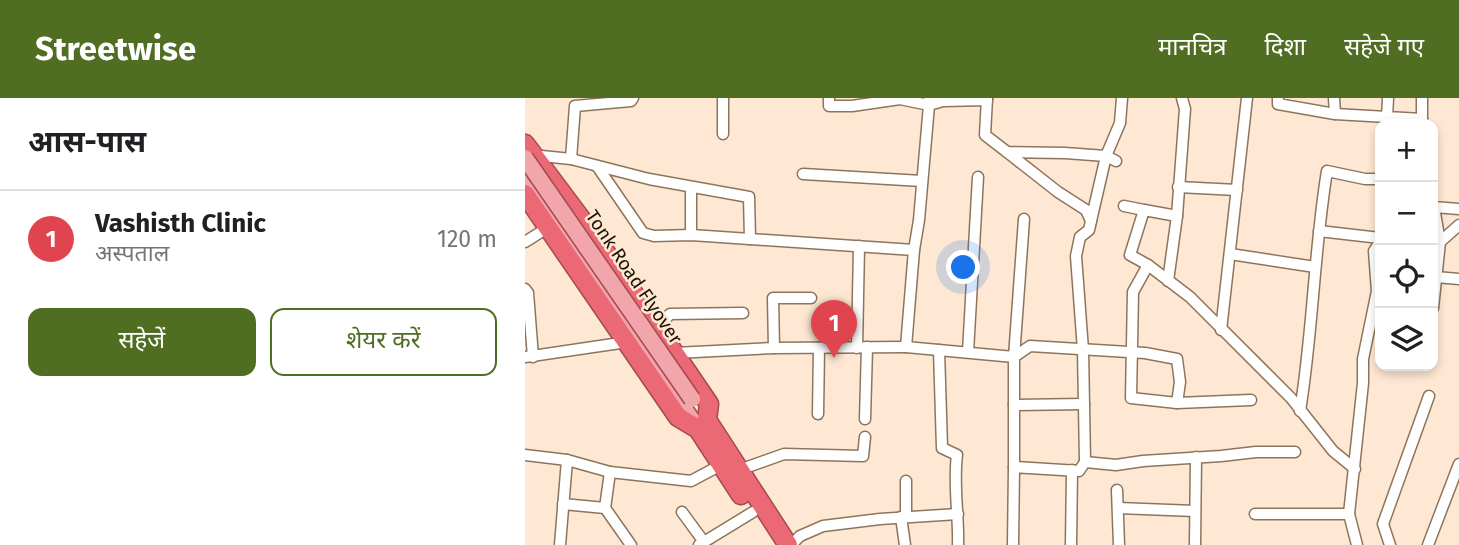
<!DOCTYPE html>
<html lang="hi">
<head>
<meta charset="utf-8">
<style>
	:root { --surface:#fff; --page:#f6f6f6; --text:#202124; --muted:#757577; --line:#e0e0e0; --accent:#506e22 }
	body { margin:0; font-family:"Fira Sans","Noto Sans Devanagari",sans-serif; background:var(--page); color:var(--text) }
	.controls { position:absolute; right:21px; top:21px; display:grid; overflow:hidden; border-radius:14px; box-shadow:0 4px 10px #0003 }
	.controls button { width:63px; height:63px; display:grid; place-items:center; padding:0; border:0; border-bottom:2px solid var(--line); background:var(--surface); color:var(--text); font:35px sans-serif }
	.you { position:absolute; left:439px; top:170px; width:24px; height:24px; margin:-18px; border:5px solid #fff; border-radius:50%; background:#1a73e8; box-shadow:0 0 0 10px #1a73e833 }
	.badge { display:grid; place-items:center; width:46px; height:46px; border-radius:50%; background:var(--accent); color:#fff; font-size:23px; font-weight:700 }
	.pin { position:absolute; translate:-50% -58px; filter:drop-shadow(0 2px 4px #0008) }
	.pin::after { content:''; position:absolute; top:37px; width:24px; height:21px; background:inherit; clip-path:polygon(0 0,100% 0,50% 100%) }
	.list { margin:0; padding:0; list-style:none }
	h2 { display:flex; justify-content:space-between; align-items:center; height:91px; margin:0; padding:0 28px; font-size:30px }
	h2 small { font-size:23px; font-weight:400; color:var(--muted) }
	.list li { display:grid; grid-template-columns:46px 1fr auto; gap:21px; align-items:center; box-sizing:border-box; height:98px; padding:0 28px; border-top:2px solid var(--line) }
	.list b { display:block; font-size:26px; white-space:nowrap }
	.list p { margin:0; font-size:23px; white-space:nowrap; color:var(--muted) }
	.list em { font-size:23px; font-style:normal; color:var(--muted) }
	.actions { display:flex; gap:14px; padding:21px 28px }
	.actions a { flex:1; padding:16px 0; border:2px solid var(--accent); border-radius:14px; text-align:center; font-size:24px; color:var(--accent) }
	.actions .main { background:var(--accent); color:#fff }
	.icon { flex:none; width:38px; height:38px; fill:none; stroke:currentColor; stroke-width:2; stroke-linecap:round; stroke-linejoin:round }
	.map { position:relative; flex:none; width:934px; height:447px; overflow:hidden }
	header { display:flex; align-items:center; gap:42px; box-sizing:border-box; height:98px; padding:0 35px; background:var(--accent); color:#fff }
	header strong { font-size:33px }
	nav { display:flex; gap:38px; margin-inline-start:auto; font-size:24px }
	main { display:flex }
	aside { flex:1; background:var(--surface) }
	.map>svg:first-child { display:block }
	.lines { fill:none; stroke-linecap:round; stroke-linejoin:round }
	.street-casing { stroke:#8d755c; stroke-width:13 }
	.primary-casing { stroke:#a24b4f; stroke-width:19 }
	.highway-casing { stroke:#a24b4f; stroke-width:21 }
	.street { stroke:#fff; stroke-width:10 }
	.primary { stroke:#f3a5ac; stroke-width:16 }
	.highway { stroke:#eb6975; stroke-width:18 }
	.primary-bridge-casing { stroke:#a24b4f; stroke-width:19; stroke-linecap:butt }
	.primary-bridge { stroke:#f3a5ac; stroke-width:16 }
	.labels { text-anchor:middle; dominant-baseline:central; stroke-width:5; stroke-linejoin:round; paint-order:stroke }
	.street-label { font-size:19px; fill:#1b1208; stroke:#fee8d3 }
</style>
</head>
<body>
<header>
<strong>Streetwise</strong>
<nav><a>मानचित्र</a><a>दिशा</a><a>सहेजे गए</a></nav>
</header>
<main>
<aside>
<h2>आस-पास<small></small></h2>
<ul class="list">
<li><span class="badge" style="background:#e0444e">1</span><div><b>Vashisth Clinic</b><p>अस्पताल</p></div><em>120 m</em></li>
</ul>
<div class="actions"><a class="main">सहेजें</a><a>शेयर करें</a></div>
</aside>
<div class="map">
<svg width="934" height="447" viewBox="0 0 934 447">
	<rect width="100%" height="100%" fill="#fee8d3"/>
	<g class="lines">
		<defs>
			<g id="street">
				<path d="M304,0V8H327L375,1L404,7L394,122L389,152"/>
				<path d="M462,0L460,37L482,54L540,55L581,58L591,63"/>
				<path d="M657,0L660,11L652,118L619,112L605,157L623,167L665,199L766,300L808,353L830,371"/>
				<path d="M753,0V6L810,16L862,19"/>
				<path d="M809,0L810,16"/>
				<path d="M863,0L862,19L897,21"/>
				<path d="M897,0V26"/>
				<path d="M404,2V7L418,3L462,2"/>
				<path d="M198,36V0"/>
				<path d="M482,54L533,94L561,112L566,123L564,132L555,139L551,158L558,252L560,364L554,373L489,369L488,447"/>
				<path d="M7,57L46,61L124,81L224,99L225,141L389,152L381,249L489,259L499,121"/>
				<path d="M46,61L50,8L106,3L108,0"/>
				<path d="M72,68L118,135L129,138L166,137L225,141"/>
				<path d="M278,76L397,83"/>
				<path d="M166,89V137"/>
				<path d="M653,89L712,92"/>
				<path d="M908,107L909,109L934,111"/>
				<path d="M599,108L619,112"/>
				<path d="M566,123L581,58L595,25L597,0"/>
				<path d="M794,133L855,140"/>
				<path d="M0,144L19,132H26"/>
				<path d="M915,144L934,127"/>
				<path d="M705,156L790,169"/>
				<path d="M623,167L608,194L606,300L652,305"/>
				<path d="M911,179L934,181"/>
				<path d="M643,183L652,118"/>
				<path d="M0,191L3,195L8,259"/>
				<path d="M908,210L915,144L909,109"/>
				<path d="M132,230L145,216L218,215"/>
				<path d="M696,232L722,0"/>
				<path d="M249,250L248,200H286"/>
				<path d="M332,250L334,148"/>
				<path d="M414,252L417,350L432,357C428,387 434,417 433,447"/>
				<path d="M443,254L453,79"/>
				<path d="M150,255L249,250L381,249"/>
				<path d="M0,259L102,244"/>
				<path d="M489,307L559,306"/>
				<path d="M775,313C788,233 789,152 802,73L840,81H855"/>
				<path d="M293,316L294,250"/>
				<path d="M340,321L342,249"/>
				<path d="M0,357L42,362L85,374L166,383L196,367"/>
				<path d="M560,364L591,367L618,363L696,358L731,354H770"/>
				<path d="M489,369V259L505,248L620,255L652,261L655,284L652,305L726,302"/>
				<path d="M214,372L259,356L338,358L340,339"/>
				<path d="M381,383V419"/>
				<path d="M592,392L594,447"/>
				<path d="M38,406L80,410L106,447"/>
				<path d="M80,410L85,374"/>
				<path d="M593,410L670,413"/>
				<path d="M157,414L179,444"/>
				<path d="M730,416H824"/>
				<path d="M376,419L380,447"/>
				<path d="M35,447L42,362"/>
				<path d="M174,447L228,414"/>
				<path d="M266,447L275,438L298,428L355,421L433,416"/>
				<path d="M546,447L547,372"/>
				<path d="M670,447L671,359"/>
				<path d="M832,447L824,416L838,285V261L852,193L849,153L855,144"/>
				<path d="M865,447L858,426L904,298"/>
				<path d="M903,447L934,366"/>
			</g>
			<path id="primary" d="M0,80L171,328"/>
			<g id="highway">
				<path d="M0,46L75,146L184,306L182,322L263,447"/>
				<path d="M0,96L153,319L173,331L216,397"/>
			</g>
		</defs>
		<use href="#street" class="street-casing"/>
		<use href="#primary" class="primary-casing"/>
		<use href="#highway" class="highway-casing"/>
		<use href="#street" class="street"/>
		<use href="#primary" class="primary"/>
		<use href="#highway" class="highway"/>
		<defs>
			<path id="primary-bridge" d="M0,60L167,301"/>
		</defs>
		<use href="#primary-bridge" class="primary-bridge-casing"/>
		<use href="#primary-bridge" class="primary-bridge"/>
	</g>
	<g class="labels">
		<g class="street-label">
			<text transform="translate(109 179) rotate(56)">Tonk Road Flyover</text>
		</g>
	</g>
</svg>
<div class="controls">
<button>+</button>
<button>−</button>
<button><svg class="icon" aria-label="locate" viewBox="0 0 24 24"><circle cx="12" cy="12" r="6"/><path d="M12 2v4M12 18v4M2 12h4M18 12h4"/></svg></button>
<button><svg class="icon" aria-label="layers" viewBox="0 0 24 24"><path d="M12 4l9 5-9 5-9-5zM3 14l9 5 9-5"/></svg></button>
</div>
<div class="you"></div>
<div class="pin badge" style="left:309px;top:260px;background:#e0444e">1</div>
</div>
</main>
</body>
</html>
